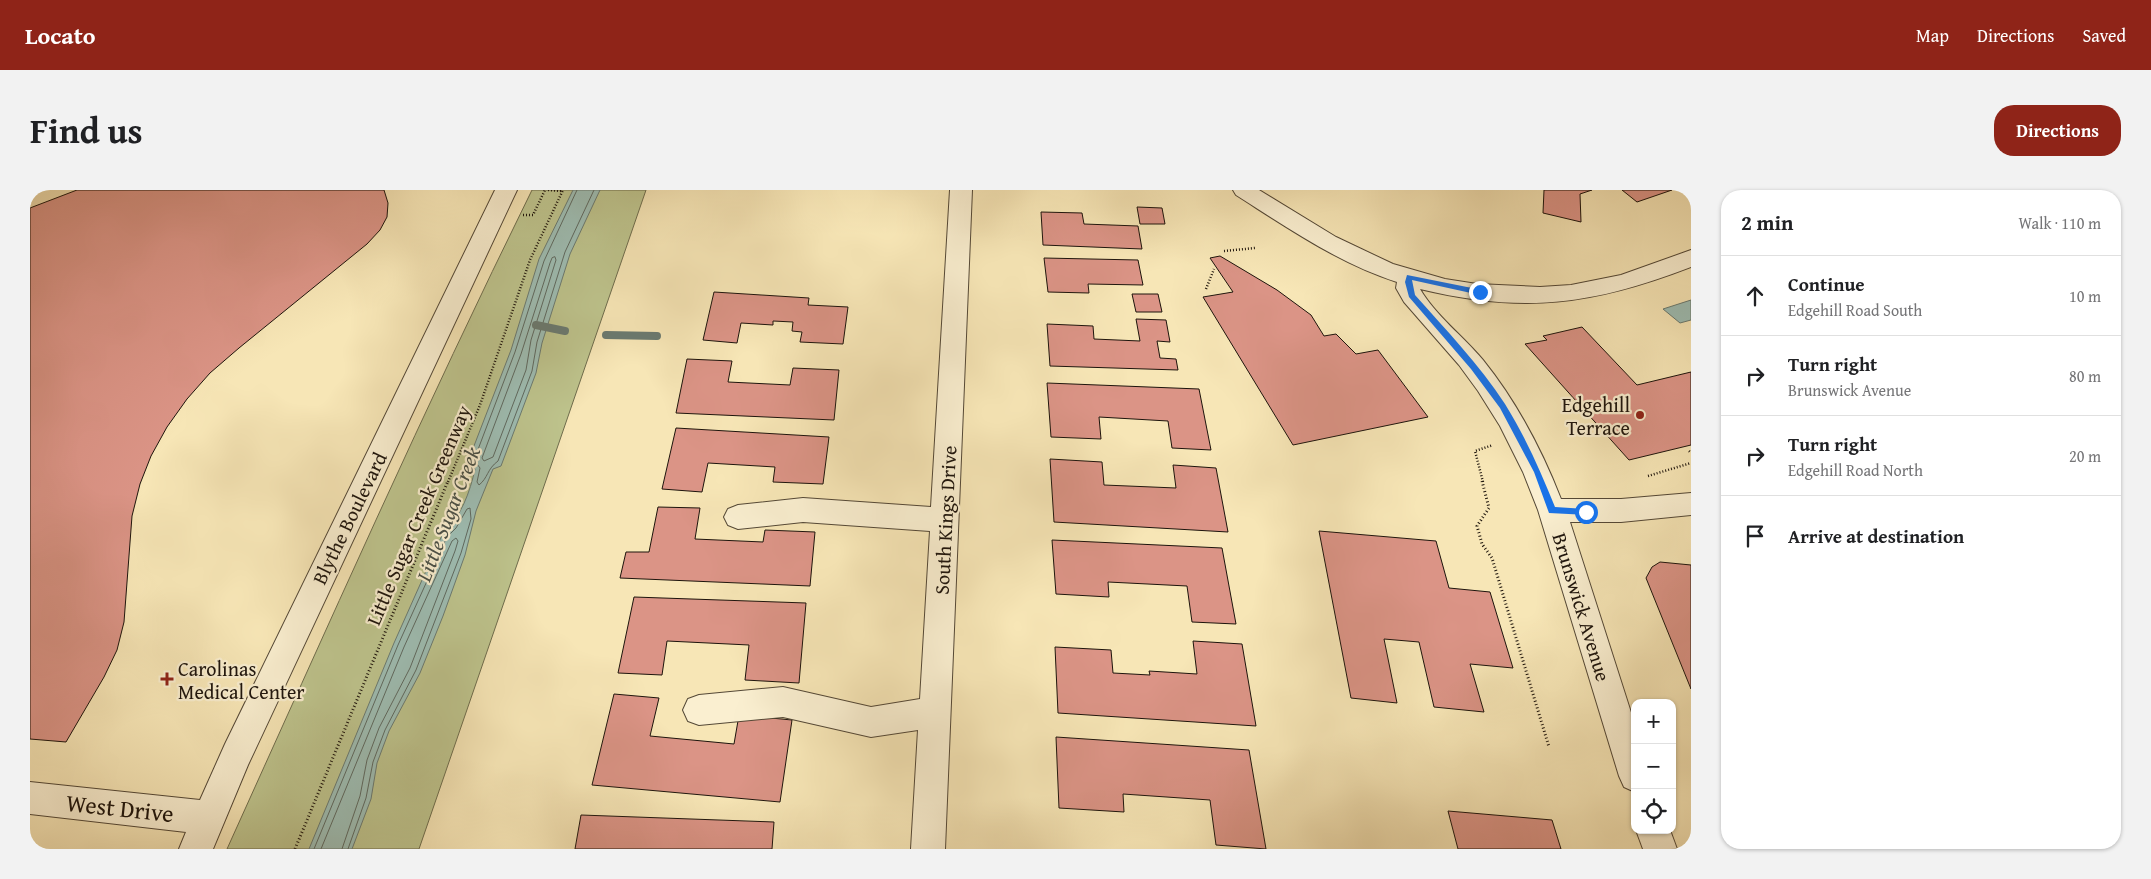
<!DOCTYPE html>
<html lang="en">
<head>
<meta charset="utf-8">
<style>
	:root { --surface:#fff; --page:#f2f2f2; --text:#202124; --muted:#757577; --line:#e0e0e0; --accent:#8f2418 }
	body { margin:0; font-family:"Gentium Book Plus",serif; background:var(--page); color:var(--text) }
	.controls { position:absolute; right:15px; bottom:15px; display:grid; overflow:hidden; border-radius:10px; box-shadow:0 1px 4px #0004 }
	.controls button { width:45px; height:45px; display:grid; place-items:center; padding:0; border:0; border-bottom:1px solid var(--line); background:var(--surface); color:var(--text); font:25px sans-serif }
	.stop { position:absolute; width:15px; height:15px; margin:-11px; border:4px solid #1a73e8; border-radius:50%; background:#fff }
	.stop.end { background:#1a73e8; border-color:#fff; box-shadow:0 1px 5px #0008 }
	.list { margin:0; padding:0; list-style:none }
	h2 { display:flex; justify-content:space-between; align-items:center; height:65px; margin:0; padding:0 20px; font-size:21px }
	h2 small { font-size:16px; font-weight:400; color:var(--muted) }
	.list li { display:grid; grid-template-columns:32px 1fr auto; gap:15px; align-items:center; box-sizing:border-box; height:80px; padding:0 20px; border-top:1px solid var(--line) }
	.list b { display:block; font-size:19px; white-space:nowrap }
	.list p { margin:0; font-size:16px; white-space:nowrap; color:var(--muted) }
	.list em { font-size:16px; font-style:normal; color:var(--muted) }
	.icon { flex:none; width:28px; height:28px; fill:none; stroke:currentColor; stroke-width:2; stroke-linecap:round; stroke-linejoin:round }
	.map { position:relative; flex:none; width:1661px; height:659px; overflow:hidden; border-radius:20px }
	header { display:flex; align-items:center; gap:30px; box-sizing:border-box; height:70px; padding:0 25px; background:var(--accent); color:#fff }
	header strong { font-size:24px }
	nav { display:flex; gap:28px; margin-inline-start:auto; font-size:18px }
	.intro { display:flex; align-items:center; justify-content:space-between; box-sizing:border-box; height:120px; padding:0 30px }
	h1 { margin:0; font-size:35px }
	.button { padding:12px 22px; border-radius:20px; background:var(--accent); color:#fff; font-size:18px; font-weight:700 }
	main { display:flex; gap:30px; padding:0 30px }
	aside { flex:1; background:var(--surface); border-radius:20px; box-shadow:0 1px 4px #0004 }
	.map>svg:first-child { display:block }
	.green { fill:#bec48d; stroke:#6e6c4c }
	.water { fill:#9ebeb4; stroke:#6a7a71 }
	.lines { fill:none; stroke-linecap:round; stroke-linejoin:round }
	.shore { stroke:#5e6960; stroke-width:1 }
	.stream { stroke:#6a7a71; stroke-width:8 }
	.building { fill:#db9486; stroke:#1d140c }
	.minor-casing { stroke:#544836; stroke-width:2 }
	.path-far1 { stroke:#1d140c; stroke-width:2.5; stroke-dasharray:1 2; stroke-linecap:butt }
	.path { stroke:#1d140c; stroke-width:3; stroke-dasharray:1 2.5; stroke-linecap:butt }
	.minor { fill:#faefd0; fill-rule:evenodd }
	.route { fill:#1a73e8 }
	.poi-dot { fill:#8f2418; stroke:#faefd0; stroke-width:2 }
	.labels { text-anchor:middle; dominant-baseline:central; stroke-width:4.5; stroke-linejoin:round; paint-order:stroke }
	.poi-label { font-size:20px; fill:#1d140c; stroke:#faefd0; text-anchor:end }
	.street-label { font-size:20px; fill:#1d140c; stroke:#faefd0 }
	.water-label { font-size:21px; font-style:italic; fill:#4a5047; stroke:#faefd0 }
	.near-street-label { font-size:24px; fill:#1d140c; stroke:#faefd0 }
</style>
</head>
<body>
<header>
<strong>Locato</strong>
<nav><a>Map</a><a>Directions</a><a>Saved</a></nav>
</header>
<div class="intro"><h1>Find us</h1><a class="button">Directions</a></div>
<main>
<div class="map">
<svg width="1661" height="659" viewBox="0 0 1661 659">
	<rect width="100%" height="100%" fill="#f7e6b6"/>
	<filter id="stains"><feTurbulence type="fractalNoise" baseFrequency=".004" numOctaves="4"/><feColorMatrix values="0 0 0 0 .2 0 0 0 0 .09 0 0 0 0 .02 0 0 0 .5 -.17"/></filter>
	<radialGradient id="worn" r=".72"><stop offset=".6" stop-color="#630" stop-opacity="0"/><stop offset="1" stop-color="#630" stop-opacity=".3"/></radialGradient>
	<path class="green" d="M502,0H616L389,659H197C297,438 395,217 502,0Z"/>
	<g class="water">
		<path d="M543,0H570L540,64L512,153L506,183L471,276L463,279L446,321L435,365L413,426L390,483L359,541L347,573L341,609L322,659H279L364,453L413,343C431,327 440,302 445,279L437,274L481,160L509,69Z"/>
		<path d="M1661,110V130L1650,133L1633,119Z"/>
	</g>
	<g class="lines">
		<g class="shore">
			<path d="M547,0L514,71L485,162L444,270L450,278L447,292L449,295C458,288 457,279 468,271L502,181L507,152L535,62L564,0"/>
			<path d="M525,67L526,70L501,150L496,180L463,267L454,271L452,268L491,164L520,73L522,68Z"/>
			<path d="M284,659L368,455L417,347L426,338L437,319L440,318L441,329L431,363L386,480L355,540L343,572L336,608L318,659"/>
			<path d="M291,659L374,457L422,351L426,348L428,351L425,361L380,478L349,538L337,570L330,606L312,659"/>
		</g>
		<g class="stream">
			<path d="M506,135L535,141"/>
			<path d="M576,145L627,146"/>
		</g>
	</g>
	<g class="building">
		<path d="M47,0H354L358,13L357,27L350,40L337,54L209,158L180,183L157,209L137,237L121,266L110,294L102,326L94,432L87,460L74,487L36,552L0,549V18Z"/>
		<path d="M1514,0H1562L1550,4L1551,32L1513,23Z"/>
		<path d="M1592,0H1642L1607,12Z"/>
		<path d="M1107,17L1132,18L1135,34H1110Z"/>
		<path d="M1011,22L1052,23L1054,34L1108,36L1112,59L1013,55Z"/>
		<path d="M1190,66L1247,100L1281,125L1294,146L1306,144L1326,164L1348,160L1398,227L1263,255L1173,107L1203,102L1180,68Z"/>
		<path d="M1014,68L1108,70L1113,95L1058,94L1059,103L1018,102Z"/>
		<path d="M684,102L779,108L778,115L818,117L813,154L770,152L772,142L762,141L763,132L743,131V135L711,133L707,153L673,150Z"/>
		<path d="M1102,104H1128L1132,122H1106Z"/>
		<path d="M1106,129L1136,130L1140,152L1127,151L1130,168L1146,169L1148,180L1020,176L1017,134L1063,136L1064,149L1110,151Z"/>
		<path d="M1552,137L1607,195L1661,182V255L1599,270L1495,154L1517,150L1513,146Z"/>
		<path d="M657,169L702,171L698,192L760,195L763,178L809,180L804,230L646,223Z"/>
		<path d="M1017,193L1169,199L1181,260L1142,258L1138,231L1069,227L1071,249L1021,247Z"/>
		<path d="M646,238L799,247L793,294L743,292L745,277L678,273L672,302L632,299Z"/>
		<path d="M1020,269L1072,272L1074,295L1146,298L1143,275L1186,278L1198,342L1024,332Z"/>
		<path d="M628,317L670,318L665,349L733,352L735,340L785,342L780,396L590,388L596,362H619Z"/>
		<path d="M1289,341L1406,351L1419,398L1460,402L1483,478L1440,474L1454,522L1404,517L1389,452L1354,449L1367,513L1321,508Z"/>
		<path d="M1022,350L1192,358L1206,434L1162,432L1157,396L1078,392L1079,407L1026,404Z"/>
		<path d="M1630,372L1661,375V499L1616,388L1622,377Z"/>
		<path d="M604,407L776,413L769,493L715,490L719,455L637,451L632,485L588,483Z"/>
		<path d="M1163,451L1212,454L1226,536L1028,523L1025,457L1081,460L1083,483L1120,485L1119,481L1167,484Z"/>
		<path d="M584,504L629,508L620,546L704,554L709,525L762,530L750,612L562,595Z"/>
		<path d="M1026,547L1219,560L1236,659L1186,655L1180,610L1093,604L1094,622L1029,618Z"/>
		<path d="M1418,621L1522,630L1531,659H1428Z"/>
		<path d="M551,625L744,632L742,659H545Z"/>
	</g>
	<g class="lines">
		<defs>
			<g id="minor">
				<path d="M465,0H487L218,575L183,659H149L156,642L0,624V592L170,610L195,554Z"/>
				<path d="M920,0H942L915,659H881L888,540L841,547L753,527L669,535L658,531L653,520L658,509L669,505L753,497L841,517L890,509L900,341L773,332L708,339L698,335L694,327L698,319L708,315L773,308L901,317Z"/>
				<path d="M1203,0H1229L1306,47L1363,74L1415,89L1447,94L1510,97L1541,95L1591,85L1661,60V77C1563,115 1493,124 1390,99C1406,126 1433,146 1453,170C1486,211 1512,260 1531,309H1591L1661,303V325L1591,332H1540L1605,535V602L1594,597L1589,586L1508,320L1493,282L1470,236L1448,201L1429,175L1374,112L1366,98L1367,92C1308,73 1258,38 1206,5Z"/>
				<path d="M1606,640H1640L1647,659H1613Z"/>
			</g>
		</defs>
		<use href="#minor" class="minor-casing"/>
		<g class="path-far1">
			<path d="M518,0L532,1"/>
			<path d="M493,25H503L515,0"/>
			<path d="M1194,61L1225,58"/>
			<path d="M1176,99L1184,79"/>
			<path d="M1659,261L1661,263"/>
			<path d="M1618,286L1661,273"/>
			<path d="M418,292L450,215L500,70L533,0"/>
			<path d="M1453,292L1445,261L1463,255"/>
		</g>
		<g class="path">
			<path d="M1452,291L1459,318L1447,336L1452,354L1462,368L1519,557"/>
			<path d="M265,659L418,291"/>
		</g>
		<use href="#minor" class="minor"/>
	</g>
	<path class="route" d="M1377,85L1452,100V104L1450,105L1382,90L1385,105C1416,140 1449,174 1475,214C1495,246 1511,282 1525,317L1556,319L1558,320V325L1519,323L1504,282L1470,218L1441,179L1379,107L1375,92Z"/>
	<g class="poi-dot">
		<circle cx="1610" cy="225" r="5"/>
		<path d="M134.5 481.5h5v5h5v5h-5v5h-5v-5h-5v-5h5z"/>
	</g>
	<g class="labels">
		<g class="poi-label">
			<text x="1600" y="214">Edgehill<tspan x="1600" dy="23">Terrace</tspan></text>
			<text x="148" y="478" text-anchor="start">Carolinas<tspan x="148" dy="23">Medical Center</tspan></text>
		</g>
		<g class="street-label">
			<text transform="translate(388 325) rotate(-67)">Little Sugar Creek Greenway</text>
			<text transform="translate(319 328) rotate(-64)">Blythe Boulevard</text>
			<text transform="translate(915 330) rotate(-87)">South Kings Drive</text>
			<text transform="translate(1552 417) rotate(73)">Brunswick Avenue</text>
		</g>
		<g class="water-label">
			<text transform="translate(418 324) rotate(-69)">Little Sugar Creek</text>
		</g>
		<g class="near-street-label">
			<text transform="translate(90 618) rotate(6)">West Drive</text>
		</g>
	</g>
	<rect width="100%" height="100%" filter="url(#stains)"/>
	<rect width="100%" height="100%" fill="url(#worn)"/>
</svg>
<div class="controls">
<button>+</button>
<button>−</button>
<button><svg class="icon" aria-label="locate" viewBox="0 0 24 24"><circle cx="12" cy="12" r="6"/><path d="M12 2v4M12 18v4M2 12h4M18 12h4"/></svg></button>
</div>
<div class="stop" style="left:1556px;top:322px"></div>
<div class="stop end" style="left:1450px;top:102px"></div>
</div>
<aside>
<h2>2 min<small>Walk · 110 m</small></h2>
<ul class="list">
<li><svg class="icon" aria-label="ahead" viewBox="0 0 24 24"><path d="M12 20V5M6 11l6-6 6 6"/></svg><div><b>Continue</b><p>Edgehill Road South</p></div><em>10 m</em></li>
<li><svg class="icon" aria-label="right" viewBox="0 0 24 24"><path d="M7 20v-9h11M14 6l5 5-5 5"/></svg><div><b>Turn right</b><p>Brunswick Avenue</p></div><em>80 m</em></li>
<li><svg class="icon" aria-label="right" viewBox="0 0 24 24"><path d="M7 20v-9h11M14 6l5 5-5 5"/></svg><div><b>Turn right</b><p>Edgehill Road North</p></div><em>20 m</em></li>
<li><svg class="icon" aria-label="arrive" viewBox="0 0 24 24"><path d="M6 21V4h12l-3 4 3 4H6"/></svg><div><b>Arrive at destination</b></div></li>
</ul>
</aside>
</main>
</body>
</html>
